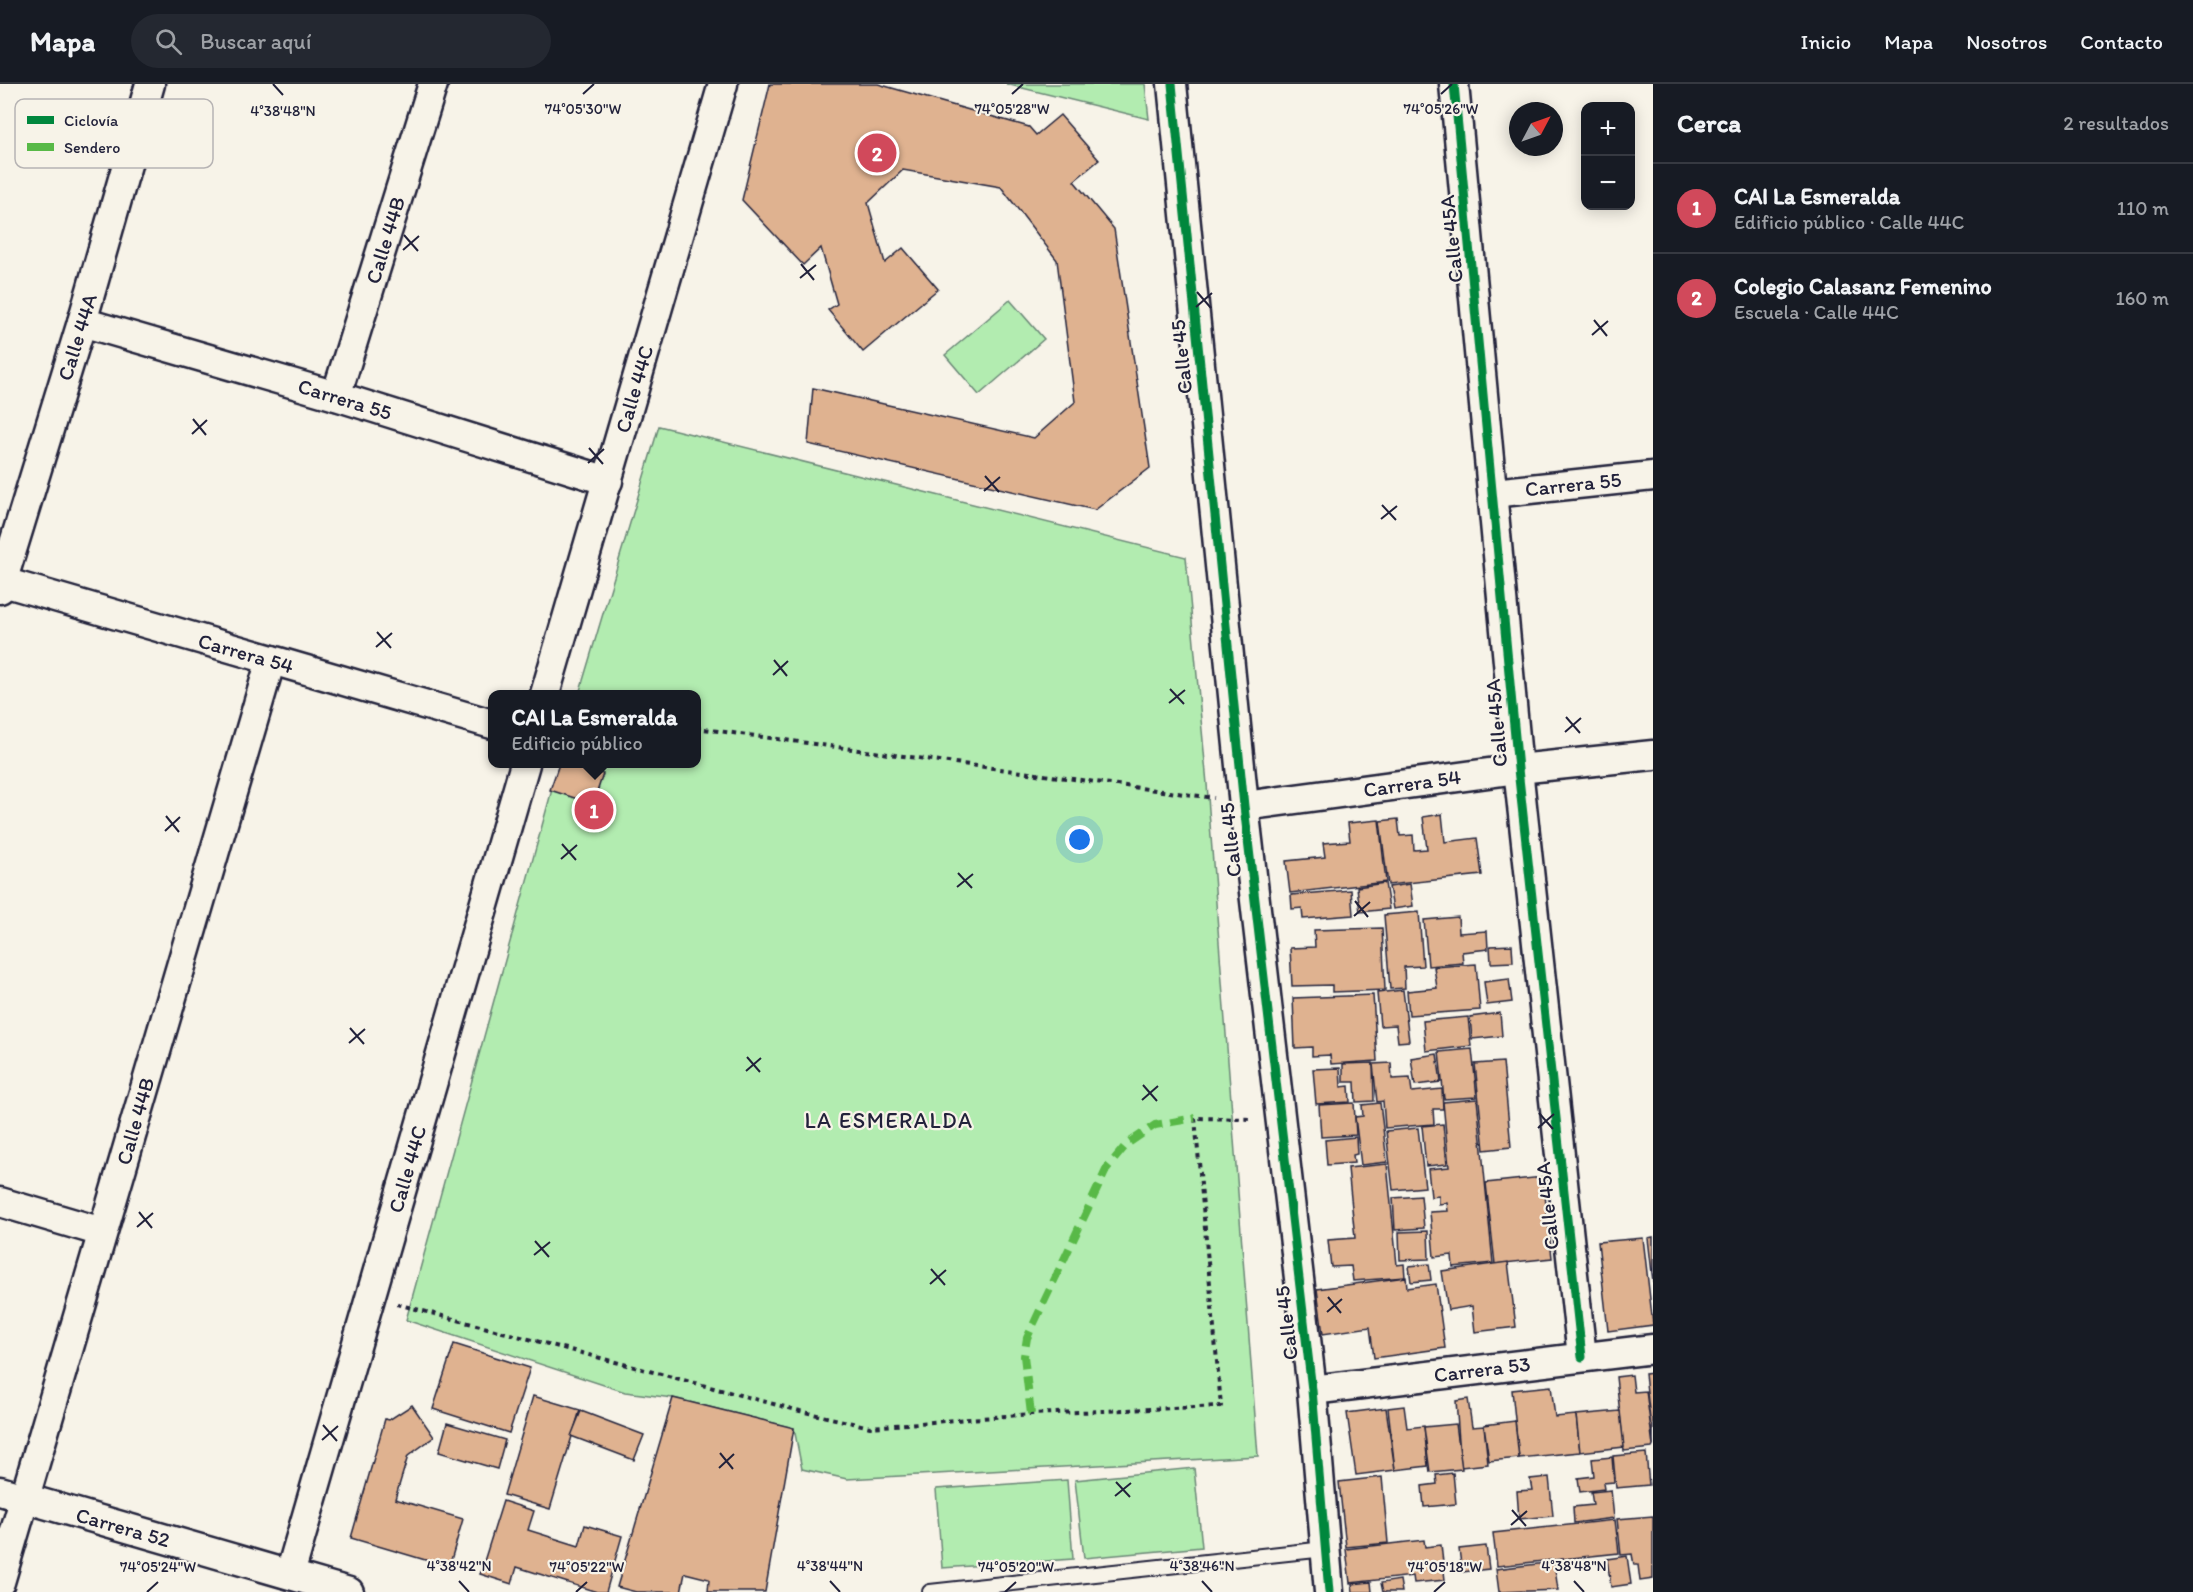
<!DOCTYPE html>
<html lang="es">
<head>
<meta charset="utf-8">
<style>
	:root { --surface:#171b24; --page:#242831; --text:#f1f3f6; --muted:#9ea1a6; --line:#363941; --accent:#d1495b }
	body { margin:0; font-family:Itim,sans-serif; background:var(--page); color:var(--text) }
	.controls { position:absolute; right:18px; top:18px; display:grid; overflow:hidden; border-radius:12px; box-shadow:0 3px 15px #0003 }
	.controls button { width:54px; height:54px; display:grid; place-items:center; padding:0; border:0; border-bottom:2px solid var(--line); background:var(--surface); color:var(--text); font:30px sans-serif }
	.compass { position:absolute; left:1509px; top:18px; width:54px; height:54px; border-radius:50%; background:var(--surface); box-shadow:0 3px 15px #0003; rotate:49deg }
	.you { position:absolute; left:1080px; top:756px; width:21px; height:21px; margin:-15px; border:4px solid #fff; border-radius:50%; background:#1a73e8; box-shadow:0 0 0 9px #1a73e833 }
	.badge { display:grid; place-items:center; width:39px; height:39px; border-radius:50%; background:var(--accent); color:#fff; font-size:20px; font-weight:700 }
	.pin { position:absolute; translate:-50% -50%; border:3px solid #fff; box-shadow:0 2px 6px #0006 }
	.popup { position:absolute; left:488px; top:606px; width:213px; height:78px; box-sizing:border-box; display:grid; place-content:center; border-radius:12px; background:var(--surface); filter:drop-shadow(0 2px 4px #0005); font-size:20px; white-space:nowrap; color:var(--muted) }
	.popup b { font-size:22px; color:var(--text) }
	.popup::after { content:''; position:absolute; left:50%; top:100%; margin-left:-12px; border:12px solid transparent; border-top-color:var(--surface) }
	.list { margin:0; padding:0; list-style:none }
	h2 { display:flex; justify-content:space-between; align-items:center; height:78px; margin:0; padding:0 24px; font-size:26px }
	h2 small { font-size:20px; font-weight:400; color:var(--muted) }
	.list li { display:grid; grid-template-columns:39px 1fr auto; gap:18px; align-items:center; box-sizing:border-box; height:90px; padding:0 24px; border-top:2px solid var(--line) }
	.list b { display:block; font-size:22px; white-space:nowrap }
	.list p { margin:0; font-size:20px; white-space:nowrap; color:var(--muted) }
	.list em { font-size:20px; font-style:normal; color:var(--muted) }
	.icon { flex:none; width:33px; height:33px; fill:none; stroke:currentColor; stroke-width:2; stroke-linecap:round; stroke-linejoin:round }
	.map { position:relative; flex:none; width:1653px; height:1508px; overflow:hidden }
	header { display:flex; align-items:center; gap:36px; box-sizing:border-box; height:84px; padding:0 30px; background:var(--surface); border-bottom:2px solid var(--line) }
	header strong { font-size:28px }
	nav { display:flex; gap:33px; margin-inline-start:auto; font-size:21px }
	.search { width:420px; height:54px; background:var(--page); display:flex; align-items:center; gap:15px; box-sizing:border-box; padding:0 21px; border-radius:33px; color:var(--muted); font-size:22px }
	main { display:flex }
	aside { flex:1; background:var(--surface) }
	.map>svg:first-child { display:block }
	.green { fill:#b2ecb0; stroke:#6a8776; stroke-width:1.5 }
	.building { fill:#dfb290; stroke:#22223b; stroke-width:1.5 }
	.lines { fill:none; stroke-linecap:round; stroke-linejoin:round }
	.service-casing { stroke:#22223b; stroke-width:18 }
	.minor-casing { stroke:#22223b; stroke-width:33 }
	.path { stroke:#22223b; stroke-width:4; stroke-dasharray:4.5 4.5; stroke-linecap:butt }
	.service { stroke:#f7f3e8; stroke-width:14 }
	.minor { stroke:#f7f3e8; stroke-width:28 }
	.quiet { stroke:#58b947; stroke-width:8; stroke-dasharray:15 8; stroke-linecap:butt }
	.cycleway-casing { stroke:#f7f3e8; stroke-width:13 }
	.cycleway { stroke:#00873e; stroke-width:9 }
	.ticks { fill:none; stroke:#22223b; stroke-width:2 }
	.labels { text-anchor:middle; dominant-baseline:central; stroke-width:4.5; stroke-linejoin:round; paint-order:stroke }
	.street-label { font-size:21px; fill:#22223b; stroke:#f7f3e8 }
	.neighbourhood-label { font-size:22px; letter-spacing:1.5px; fill:#22223b; stroke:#f7f3e8 }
	.key { fill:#f7f3e8; stroke:#b7b4b4; stroke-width:1.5 }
	.key-label { font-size:16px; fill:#22223b }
	.ticks-label { font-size:15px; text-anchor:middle; fill:#22223b; stroke:#f7f3e8; stroke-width:4.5; stroke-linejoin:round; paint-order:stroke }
</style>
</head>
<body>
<header>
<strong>Mapa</strong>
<div class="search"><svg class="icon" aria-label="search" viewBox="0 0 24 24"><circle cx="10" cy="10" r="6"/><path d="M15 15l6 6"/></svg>Buscar aquí</div>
<nav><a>Inicio</a><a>Mapa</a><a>Nosotros</a><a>Contacto</a></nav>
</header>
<main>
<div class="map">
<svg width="1653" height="1508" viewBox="0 0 1653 1508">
	<rect width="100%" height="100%" fill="#f7f3e8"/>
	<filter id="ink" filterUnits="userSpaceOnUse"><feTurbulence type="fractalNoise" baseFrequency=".0167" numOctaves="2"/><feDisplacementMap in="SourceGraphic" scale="12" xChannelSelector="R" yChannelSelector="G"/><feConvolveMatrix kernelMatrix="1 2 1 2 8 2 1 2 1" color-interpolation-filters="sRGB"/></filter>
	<g filter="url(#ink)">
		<g class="green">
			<path d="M1006,0H1145L1149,35Z"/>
			<path d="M1010,216L1044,255L979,311L945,271Z"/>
			<path d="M659,342L1186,473L1207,700L1258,1372L847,1395L802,1385L794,1344L673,1314L625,1308L406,1236L559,680H696V610H579Z"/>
			<path d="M1194,1384L1202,1463L1084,1474L1075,1396Z"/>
			<path d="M1067,1396L1073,1475L942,1484L936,1405Z"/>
		</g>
		<g class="building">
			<path d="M770,0H878L1029,43L1036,51L1060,31L1099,76L1074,97L1114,145L1150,384L1095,426L808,360L813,304L1034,354L1075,318L1057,176L1001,103L903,86L868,119L885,179L903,164L938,205L863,268L828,226L837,220L821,164L803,181L742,116Z"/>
			<path d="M559,680H569L603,690L593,720L550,706Z"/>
			<path d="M1442,730L1445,758L1477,754L1482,791L1388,801L1380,737L1398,735L1400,752L1413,751L1414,766L1427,765L1423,733Z"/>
			<path d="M1379,736L1386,798L1290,809L1286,777L1325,773L1323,759L1350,757L1348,739Z"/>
			<path d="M1385,799L1389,825L1360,828L1357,803Z"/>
			<path d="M1410,800L1413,822L1393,825L1389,803Z"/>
			<path d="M1351,806L1353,831L1303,835L1302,824L1292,825L1291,811Z"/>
			<path d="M1419,828L1423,882L1404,883L1405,904L1390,905L1384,831Z"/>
			<path d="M1458,833L1459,849L1487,847L1488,865L1462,868L1463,879L1428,882L1424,836Z"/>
			<path d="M1382,844L1385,906L1332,908V901L1292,902L1290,864L1315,863L1314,846Z"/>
			<path d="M1512,861L1513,878L1491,879L1490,862Z"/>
			<path d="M1476,880L1480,926L1409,931L1407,907L1437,904L1434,883Z"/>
			<path d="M1509,895L1512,918L1487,921L1484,898Z"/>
			<path d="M1403,906L1409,957L1398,958L1396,941L1380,942L1377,909Z"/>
			<path d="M1373,911L1377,977L1331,980L1330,971L1312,972V963L1295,964L1293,914Z"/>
			<path d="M1500,929L1502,952L1472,955L1470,933Z"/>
			<path d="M1468,933L1471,962L1426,967L1423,937Z"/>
			<path d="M1472,965L1477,1013L1444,1015L1439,968Z"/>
			<path d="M1437,970L1441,998L1415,1001L1411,974Z"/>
			<path d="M1503,978L1511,1063L1484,1066L1475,980Z"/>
			<path d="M1373,979L1374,1017L1356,1018L1355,998H1343V980Z"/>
			<path d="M1391,979L1392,995L1410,994L1412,1008L1442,1005L1443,1025H1433L1434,1040L1385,1044L1383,1017L1377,1018L1373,980Z"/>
			<path d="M1340,984L1341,1003L1349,1002L1350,1018L1316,1020L1313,985Z"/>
			<path d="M1477,1015L1493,1179L1453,1183L1452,1171L1434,1173L1430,1128L1448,1127L1447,1119L1439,1120V1112L1431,1113L1428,1085L1449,1083L1443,1018Z"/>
			<path d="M1354,1019L1356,1051L1321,1053L1319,1021Z"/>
			<path d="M1380,1019L1387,1078L1361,1081L1355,1033L1363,1032L1362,1021Z"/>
			<path d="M1443,1040L1447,1080L1426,1082L1422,1042Z"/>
			<path d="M1418,1044L1425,1103L1393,1106L1386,1047Z"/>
			<path d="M1356,1053L1357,1070L1353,1071L1354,1079L1327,1081L1325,1056Z"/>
			<path d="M1387,1080L1397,1181L1404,1180L1405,1193L1353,1197L1351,1182L1331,1183L1328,1156L1355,1154L1348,1084Z"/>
			<path d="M1543,1093L1552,1174L1495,1180L1486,1099Z"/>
			<path d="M1421,1112L1424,1144L1395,1146L1393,1114Z"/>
			<path d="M1428,1147L1429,1175L1400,1176L1399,1148Z"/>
			<path d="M1653,1153V1198L1648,1154Z"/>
			<path d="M1643,1154L1653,1241L1608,1247L1598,1158Z"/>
			<path d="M1508,1178L1516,1243L1475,1248L1472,1222L1448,1226L1442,1187Z"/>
			<path d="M1429,1180L1431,1196L1411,1198L1409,1182Z"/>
			<path d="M1406,1193L1407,1204L1436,1200L1445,1264L1374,1274L1370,1243L1323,1250L1317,1205Z"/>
			<path d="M454,1260L530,1284L509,1349L433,1325Z"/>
			<path d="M1653,1289V1362L1645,1290Z"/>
			<path d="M1632,1291L1634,1308L1646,1307L1653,1362L1652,1364L1624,1367L1616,1293Z"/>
			<path d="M1551,1302L1555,1333L1576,1331L1580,1368L1519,1374L1512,1306Z"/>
			<path d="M533,1312L580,1326L550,1425L504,1411Z"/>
			<path d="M673,1314L794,1344L765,1508H708L709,1495L685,1489L681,1508H636L617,1503Z"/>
			<path d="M1468,1315L1472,1343L1484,1342L1488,1380L1461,1383L1456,1317Z"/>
			<path d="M412,1321L434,1353L408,1372L395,1415L463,1435L449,1483L351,1454L385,1335L389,1336Z"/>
			<path d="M1404,1322L1407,1344L1424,1342L1428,1382L1395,1386L1388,1324Z"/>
			<path d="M1386,1324L1395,1386L1356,1391L1347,1329Z"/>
			<path d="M581,1327L644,1351L634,1376L571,1352Z"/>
			<path d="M1620,1327L1624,1363L1580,1368L1576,1331Z"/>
			<path d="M1515,1337L1519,1374L1489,1377L1484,1341Z"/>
			<path d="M447,1339L505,1356L497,1385L439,1368Z"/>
			<path d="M1456,1340L1462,1385L1430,1388L1424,1343Z"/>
			<path d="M1646,1369L1649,1401L1616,1404L1613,1372Z"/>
			<path d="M1612,1373L1614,1398L1603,1399L1604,1405L1580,1408L1578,1394L1594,1392L1592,1375Z"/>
			<path d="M1453,1389L1456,1420L1424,1423L1422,1402L1437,1400L1436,1391Z"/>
			<path d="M1382,1393L1388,1459L1346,1463L1339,1398Z"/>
			<path d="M1549,1393L1553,1432L1519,1435L1517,1407L1532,1406L1530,1395Z"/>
			<path d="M1611,1406L1614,1434L1574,1439L1573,1423L1593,1421L1591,1408Z"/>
			<path d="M503,1417L534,1427L528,1446L579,1462L585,1441L622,1452L606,1508H597L517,1483L512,1500L480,1490Z"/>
			<path d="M1653,1432V1495L1640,1497L1638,1481H1634L1632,1470L1621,1471L1617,1435Z"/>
			<path d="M1615,1436L1619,1469L1497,1482L1493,1449Z"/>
			<path d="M1424,1456L1425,1463L1441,1461L1445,1496L1414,1499L1413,1492L1350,1499L1346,1465Z"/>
			<path d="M1486,1462L1489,1485L1462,1488L1459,1465Z"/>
			<path d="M1627,1472L1631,1500L1611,1503L1607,1475Z"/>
			<path d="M1554,1478L1558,1506L1499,1508L1496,1485Z"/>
			<path d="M1400,1496L1402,1508H1383L1381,1499Z"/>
			<path d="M1371,1498L1372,1508H1353L1352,1500Z"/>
		</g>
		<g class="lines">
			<defs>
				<path id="service" d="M930,1508L1325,1465"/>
				<g id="minor">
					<path d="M1172,0L1244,722L1312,1306L1329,1508"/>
					<path d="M1454,0L1518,685L1582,1273"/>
					<path d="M82,238L336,312L608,397"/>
					<path d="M336,312L433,0"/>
					<path d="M1493,409L1653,392"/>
					<path d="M0,497L492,640"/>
					<path d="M0,505L82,238L150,0"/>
					<path d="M545,610L723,0"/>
					<path d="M1244,722L1518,685L1653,671"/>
					<path d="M0,1118L102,1148"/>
					<path d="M1312,1306L1653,1265"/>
					<path d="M0,1407L349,1508"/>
					<path d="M290,1490L525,680"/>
					<path d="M0,1498L271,576"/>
				</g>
			</defs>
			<use href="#service" class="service-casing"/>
			<use href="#minor" class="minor-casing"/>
			<g class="path">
				<path d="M696,644L1214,714"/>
				<path d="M397,1220L800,1327L870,1343L1031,1330L1221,1322L1195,1034L1252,1035"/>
			</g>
			<use href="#service" class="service"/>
			<use href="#minor" class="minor"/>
			<path class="quiet" d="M1031,1330L1024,1272L1027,1254L1107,1084L1127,1060L1155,1041L1195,1034"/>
			<defs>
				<g id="cycleway">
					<path d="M1172,0L1244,722L1312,1306L1329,1508"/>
					<path d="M1454,0L1518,685L1582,1273"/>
				</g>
			</defs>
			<use href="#cycleway" class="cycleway-casing"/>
			<use href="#cycleway" class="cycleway"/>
		</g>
	</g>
	<path class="ticks" d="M273,0L283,11M583,10L594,0M1012,10L1023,0M1441,10L1452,0M404,151L418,167M403,166L419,152M801,180L814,196M800,194L816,181M1197,208L1211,224M1196,223L1212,209M1594,236L1607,252M1592,251L1608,237M193,335L206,351M192,350L207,336M589,364L603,380M588,379L604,365M985,392L999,408M984,407L1000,393M1382,421L1396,436M1381,435L1397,422M377,548L391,564M376,563L392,549M774,576L787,592M773,591L788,577M1170,605L1184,620M1169,619L1185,606M1566,633L1580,649M1565,648L1581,634M166,732L179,748M165,747L180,733M562,760L576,776M561,775L577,761M958,789L972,804M957,803L973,790M1355,817L1368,833M1354,832L1370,818M350,944L364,960M349,959L365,945M747,973L760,988M746,987L761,974M1143,1001L1157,1017M1142,1016L1158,1002M1539,1029L1553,1045M1538,1044L1554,1030M139,1128L152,1144M137,1143L153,1129M535,1157L549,1173M534,1171L550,1158M931,1185L945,1201M930,1200L946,1186M1328,1213L1341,1229M1327,1228L1342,1215M323,1341L337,1357M322,1356L338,1342M720,1369L733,1385M719,1384L734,1370M1116,1398L1130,1413M1115,1412L1131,1399M1512,1426L1526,1442M1511,1441L1527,1427M459,1497L469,1508M830,1497L840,1508M1202,1497L1212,1508M1574,1497L1584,1508M147,1508L158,1498M576,1508L587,1498M1005,1508L1016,1498M1434,1508L1445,1498"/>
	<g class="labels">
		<g class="street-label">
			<text transform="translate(1451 155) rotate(-96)">Calle 45A</text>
			<text transform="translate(385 156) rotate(-73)">Calle 44B</text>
			<text transform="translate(77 253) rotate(-73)">Calle 44A</text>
			<text transform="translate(1181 273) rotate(-96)">Calle 45</text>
			<text transform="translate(634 305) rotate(-74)">Calle 44C</text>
			<text transform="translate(345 315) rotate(17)">Carrera 55</text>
			<text transform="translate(1573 400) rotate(-6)">Carrera 55</text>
			<text transform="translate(246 569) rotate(16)">Carrera 54</text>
			<text transform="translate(1496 639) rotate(-95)">Calle 45A</text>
			<text transform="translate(1412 699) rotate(-8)">Carrera 54</text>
			<text transform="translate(1230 756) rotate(-96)">Calle 45</text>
			<text transform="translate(135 1037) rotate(-74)">Calle 44B</text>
			<text transform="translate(407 1085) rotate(-74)">Calle 44C</text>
			<text transform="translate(1547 1122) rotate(-96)">Calle 45A</text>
			<text transform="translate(1286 1239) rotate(-97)">Calle 45</text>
			<text transform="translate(1482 1285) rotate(-7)">Carrera 53</text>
			<text transform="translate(123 1443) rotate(16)">Carrera 52</text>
		</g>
		<g class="neighbourhood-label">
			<text x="889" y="1036">LA ESMERALDA</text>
		</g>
	</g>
	<rect x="15" y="15" width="198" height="69" rx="9" class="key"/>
	<rect x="27" y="32" width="27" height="8" fill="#00873e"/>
	<rect x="27" y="59" width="27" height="8" fill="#58b947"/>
	<g class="key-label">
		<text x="64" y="42">Ciclovía</text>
		<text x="64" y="69">Sendero</text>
	</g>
	<g class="ticks-label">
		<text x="583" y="30">74°05'30"W</text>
		<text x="1012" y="30">74°05'28"W</text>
		<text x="1441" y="30">74°05'26"W</text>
		<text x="283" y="32">4°38'48"N</text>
		<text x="459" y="1487">4°38'42"N</text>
		<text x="830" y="1487">4°38'44"N</text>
		<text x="1202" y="1487">4°38'46"N</text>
		<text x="1574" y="1487">4°38'48"N</text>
		<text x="158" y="1488">74°05'24"W</text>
		<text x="587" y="1488">74°05'22"W</text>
		<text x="1016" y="1488">74°05'20"W</text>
		<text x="1445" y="1488">74°05'18"W</text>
	</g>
</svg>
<div class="controls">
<button>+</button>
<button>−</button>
</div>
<svg class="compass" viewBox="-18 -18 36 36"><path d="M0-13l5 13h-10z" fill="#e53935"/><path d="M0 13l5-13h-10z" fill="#9ea1a6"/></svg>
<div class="you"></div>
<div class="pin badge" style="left:594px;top:726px">1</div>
<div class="popup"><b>CAI La Esmeralda</b>Edificio público</div>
<div class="pin badge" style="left:877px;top:69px">2</div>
</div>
<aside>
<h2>Cerca<small>2 resultados</small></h2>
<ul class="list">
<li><span class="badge">1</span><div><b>CAI La Esmeralda</b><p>Edificio público · Calle 44C</p></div><em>110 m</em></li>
<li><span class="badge">2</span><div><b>Colegio Calasanz Femenino</b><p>Escuela · Calle 44C</p></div><em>160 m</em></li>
</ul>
</aside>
</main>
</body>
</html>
